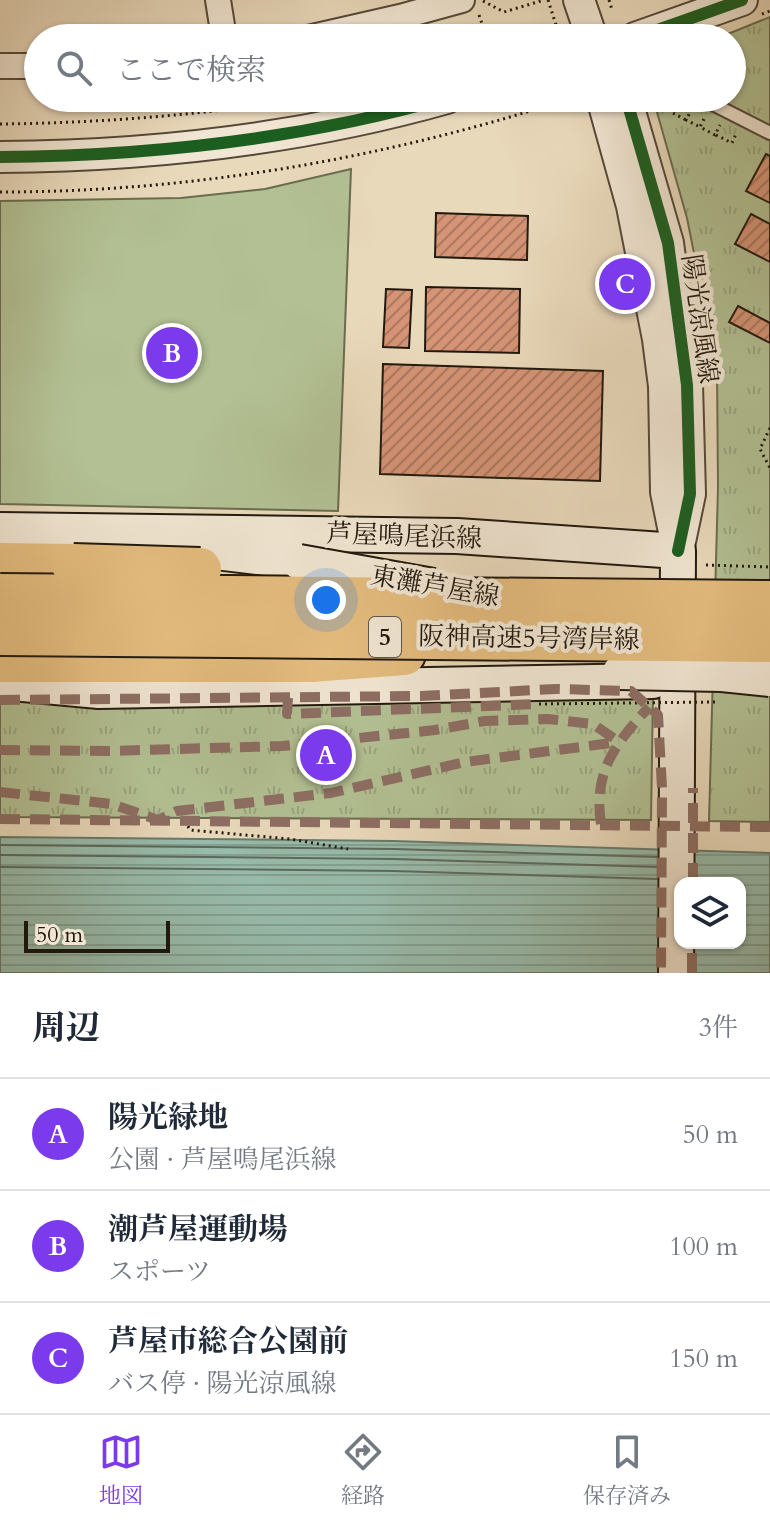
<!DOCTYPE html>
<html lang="ja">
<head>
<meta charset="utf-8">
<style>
	:root { --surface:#fff; --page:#f6f6f7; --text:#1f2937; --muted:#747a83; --line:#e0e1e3; --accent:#7c3aed }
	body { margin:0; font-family:Cardo,"Noto Serif JP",serif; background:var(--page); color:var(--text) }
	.controls { position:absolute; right:24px; bottom:24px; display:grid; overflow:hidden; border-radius:16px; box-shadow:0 2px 6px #0004 }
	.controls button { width:72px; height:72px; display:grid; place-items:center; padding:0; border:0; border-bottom:2px solid var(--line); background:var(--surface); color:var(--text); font:40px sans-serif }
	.scale { position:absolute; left:24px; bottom:20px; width:146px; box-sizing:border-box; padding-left:8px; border:4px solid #21180e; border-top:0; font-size:22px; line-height:28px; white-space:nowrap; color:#21180e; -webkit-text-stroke:6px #f1e6d3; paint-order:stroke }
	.you { position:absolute; left:326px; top:600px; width:28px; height:28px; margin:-20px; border:6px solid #fff; border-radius:50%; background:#1a73e8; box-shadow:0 0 0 12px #1a73e833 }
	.badge { display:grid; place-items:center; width:52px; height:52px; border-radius:50%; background:var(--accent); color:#fff; font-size:26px; font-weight:700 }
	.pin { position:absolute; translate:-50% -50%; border:4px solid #fff; box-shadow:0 2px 8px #0006 }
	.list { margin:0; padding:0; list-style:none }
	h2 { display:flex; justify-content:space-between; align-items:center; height:104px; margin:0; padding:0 32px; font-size:34px }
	h2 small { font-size:26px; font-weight:400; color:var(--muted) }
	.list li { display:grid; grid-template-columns:52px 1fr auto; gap:24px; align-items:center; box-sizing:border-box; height:112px; padding:0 32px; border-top:2px solid var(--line) }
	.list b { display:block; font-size:30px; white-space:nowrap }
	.list p { margin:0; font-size:26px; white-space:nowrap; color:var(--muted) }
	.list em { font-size:26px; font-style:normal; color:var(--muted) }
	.icon { flex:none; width:44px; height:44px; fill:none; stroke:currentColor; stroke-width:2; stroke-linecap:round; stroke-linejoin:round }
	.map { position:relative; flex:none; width:770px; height:973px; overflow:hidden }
	.search { position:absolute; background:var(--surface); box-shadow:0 2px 6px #0004; left:24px; right:24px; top:24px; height:88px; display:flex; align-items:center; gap:20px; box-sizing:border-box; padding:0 28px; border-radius:44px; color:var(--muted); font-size:30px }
	.sheet { height:440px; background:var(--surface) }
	nav { display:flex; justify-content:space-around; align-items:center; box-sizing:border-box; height:112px; border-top:2px solid var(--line); background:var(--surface); font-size:22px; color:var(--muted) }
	nav a { display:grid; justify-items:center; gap:4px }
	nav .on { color:var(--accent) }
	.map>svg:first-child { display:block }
	.grass { fill:url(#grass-tufts); stroke:#6a6c50; stroke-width:2 }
	.pitch { fill:#b2c093; stroke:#6a6c50; stroke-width:2 }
	.water { fill:url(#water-rules); stroke:#687a6c; stroke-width:2; fill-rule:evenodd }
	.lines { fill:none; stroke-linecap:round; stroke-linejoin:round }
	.shore { stroke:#5c6a5c; stroke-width:2 }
	.building { fill:url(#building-hatch); stroke:#21180e; stroke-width:2 }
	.service-casing { stroke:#534839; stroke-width:16 }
	.minor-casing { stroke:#534839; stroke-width:28 }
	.tertiary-casing { stroke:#534839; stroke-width:34 }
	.secondary-casing { stroke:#21180e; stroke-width:38 }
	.motorway-casing { stroke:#21180e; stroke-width:46 }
	.path { stroke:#21180e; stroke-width:3; stroke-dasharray:2 4; stroke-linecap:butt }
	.service { stroke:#f1e6d3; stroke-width:12 }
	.minor { stroke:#f1e6d3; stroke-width:24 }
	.tertiary { stroke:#f1e6d3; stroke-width:30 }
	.secondary { stroke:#f1e6d3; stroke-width:34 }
	.motorway { stroke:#e4bc7e; stroke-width:42 }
	.secondary-bridge-casing { stroke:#21180e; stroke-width:38; stroke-linecap:butt }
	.motorway-bridge-casing { stroke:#21180e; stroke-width:46; stroke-linecap:butt }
	.path-bridge { stroke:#21180e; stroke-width:3; stroke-dasharray:2 4; stroke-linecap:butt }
	.secondary-bridge { stroke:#f1e6d3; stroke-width:34 }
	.motorway-bridge { stroke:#e4bc7e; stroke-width:42 }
	.quiet { stroke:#8d6e63; stroke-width:10; stroke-dasharray:20 10; stroke-linecap:butt }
	.cycleway-casing { stroke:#f1e6d3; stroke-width:17 }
	.cycleway { stroke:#1b5e20; stroke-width:12 }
	.labels { text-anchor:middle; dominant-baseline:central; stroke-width:8; stroke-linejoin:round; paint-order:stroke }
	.shield { fill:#f1e6d3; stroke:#5f5649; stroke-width:2 }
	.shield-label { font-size:24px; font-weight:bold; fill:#21180e }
	.street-label { font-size:26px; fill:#21180e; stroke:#f1e6d3 }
</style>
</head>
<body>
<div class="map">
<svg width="770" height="973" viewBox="0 0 770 973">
	<defs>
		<pattern id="grass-tufts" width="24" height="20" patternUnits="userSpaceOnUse" patternTransform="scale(2)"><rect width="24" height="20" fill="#b2c093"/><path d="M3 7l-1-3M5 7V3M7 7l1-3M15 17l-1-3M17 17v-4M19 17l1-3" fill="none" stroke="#99a47e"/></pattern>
		<pattern id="water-rules" width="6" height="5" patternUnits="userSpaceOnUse" patternTransform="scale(2)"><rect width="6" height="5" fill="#98bbab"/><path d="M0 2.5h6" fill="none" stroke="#83a092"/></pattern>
		<pattern id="building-hatch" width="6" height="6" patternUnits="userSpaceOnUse" patternTransform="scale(2)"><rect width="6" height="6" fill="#d59476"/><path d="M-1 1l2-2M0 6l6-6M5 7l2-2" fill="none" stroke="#ac785f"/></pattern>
	</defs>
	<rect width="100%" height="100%" fill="#e9d9bb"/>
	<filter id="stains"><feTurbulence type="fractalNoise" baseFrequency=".0025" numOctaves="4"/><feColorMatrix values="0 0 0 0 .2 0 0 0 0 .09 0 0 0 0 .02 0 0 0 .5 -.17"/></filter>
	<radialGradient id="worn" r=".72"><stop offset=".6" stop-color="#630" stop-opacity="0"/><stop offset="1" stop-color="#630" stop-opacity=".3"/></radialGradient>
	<g class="grass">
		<path d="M770,17V822L709,821L718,487L717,369L687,218L653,98H732V38H718Z"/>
		<path d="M0,692L653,694L651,820L0,817Z"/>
	</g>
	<path class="pitch" d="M351,169L338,511L0,504V201L181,198L265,189Z"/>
	<path class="water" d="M0,837L394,841L770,853V973H0ZM680,883H740V943H680Z"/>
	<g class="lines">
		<g class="shore">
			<path d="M0,845L394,849L658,857"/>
			<path d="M0,855L394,859L658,867"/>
			<path d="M0,867L394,871L657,879"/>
		</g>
	</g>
	<g class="building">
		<path d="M766,154L770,156V203L746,191Z"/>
		<path d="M436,213L528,216L527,260L435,257Z"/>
		<path d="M751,214L770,224V262L735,244Z"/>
		<path d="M426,287L520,289L519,353L425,351Z"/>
		<path d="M386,289L412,290L409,348L383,347Z"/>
		<path d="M738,306L770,323V343L729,322Z"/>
		<path d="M383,364L603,371L600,481L380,474Z"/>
	</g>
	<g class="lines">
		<defs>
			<path id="service" d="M701,98L770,133"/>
			<g id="minor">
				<path d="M218,0L224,38"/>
				<path d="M308,38L400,17L462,0"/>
				<path d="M0,66H38"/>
			</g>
			<g id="tertiary">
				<path d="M579,0L592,38"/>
				<path d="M635,38L742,0"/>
				<path d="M602,98L632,206L658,339L664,386L666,492L675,537"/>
				<path d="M626,98L668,243L687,385L690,494L678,551"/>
				<path d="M0,157C150,156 302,139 447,98"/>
			</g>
			<g id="secondary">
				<path d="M0,530L457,536L678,551L676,973"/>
				<path d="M216,552L299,562"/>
				<path d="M0,682L99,691L653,681"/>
			</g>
			<g id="motorway">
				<path d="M0,564L73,565"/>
				<path d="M0,661H311L404,654"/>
			</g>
		</defs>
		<use href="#service" class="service-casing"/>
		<use href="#minor" class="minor-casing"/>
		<use href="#tertiary" class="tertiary-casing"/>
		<use href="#secondary" class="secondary-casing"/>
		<use href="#motorway" class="motorway-casing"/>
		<g class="path">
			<path d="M548,0L557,28"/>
			<path d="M609,0L612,10"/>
			<path d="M483,1L504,12L544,0"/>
			<path d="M762,14L770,11"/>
			<path d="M479,15L487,38"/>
			<path d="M183,98L185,114"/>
			<path d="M678,98L671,112L686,120"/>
			<path d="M692,109L686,120L700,127"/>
			<path d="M704,119L700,127L715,135L720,125"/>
			<path d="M0,124C105,123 208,114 311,98"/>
			<path d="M716,135L732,143L736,134"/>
			<path d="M0,192C189,192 376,160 556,103"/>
			<path d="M770,428L760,449L770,468"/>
			<path d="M706,565L770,567"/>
			<path d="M185,821L190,830L290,839L348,849"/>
		</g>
		<use href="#service" class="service"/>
		<use href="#minor" class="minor"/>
		<use href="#tertiary" class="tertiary"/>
		<use href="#secondary" class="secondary"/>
		<use href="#motorway" class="motorway"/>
		<defs>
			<g id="secondary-bridge">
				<path d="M299,562L433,586"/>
				<path d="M620,672L722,674L770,679"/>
			</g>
			<g id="motorway-bridge">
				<path d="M73,565L200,569"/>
				<path d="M0,595L770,602"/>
				<path d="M0,634L770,641"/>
			</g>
		</defs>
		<use href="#secondary-bridge" class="secondary-bridge-casing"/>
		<use href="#motorway-bridge" class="motorway-bridge-casing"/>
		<path class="path-bridge" d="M539,704L715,702"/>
		<use href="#secondary-bridge" class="secondary-bridge"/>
		<use href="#motorway-bridge" class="motorway-bridge"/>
		<g class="quiet">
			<path d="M288,698L287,714L539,704"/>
			<path d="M0,700L421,696L556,689L631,691L658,715L662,788L661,973"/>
			<path d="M0,750L107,751L282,746L435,730L485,721L548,719L593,724L619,742"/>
			<path d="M0,792L112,804L158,820L177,811L331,793L465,762L619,742"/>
			<path d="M0,819L770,827"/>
			<path d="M601,824C593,772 615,744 649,707"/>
			<path d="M693,883V788"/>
			<path d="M692,973V943"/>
		</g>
		<defs>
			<g id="cycleway">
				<path d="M635,38L742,0"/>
				<path d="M626,98L668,243L687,385L690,494L678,551"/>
				<path d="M0,157C150,156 302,139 447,98"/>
			</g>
		</defs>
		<use href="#cycleway" class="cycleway-casing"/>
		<use href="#cycleway" class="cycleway"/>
	</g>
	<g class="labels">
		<rect class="shield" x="369" y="617" width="32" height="40" rx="6"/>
		<g class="shield-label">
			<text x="385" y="637">5</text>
		</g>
		<g class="street-label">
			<text transform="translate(700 319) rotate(82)">陽光涼風線</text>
			<text transform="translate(404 536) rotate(2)">芦屋鳴尾浜線</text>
			<text transform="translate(435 586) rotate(10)">東灘芦屋線</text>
			<text transform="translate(529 638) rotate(1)">阪神高速5号湾岸線</text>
		</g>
	</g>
	<rect width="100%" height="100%" filter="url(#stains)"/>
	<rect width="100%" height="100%" fill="url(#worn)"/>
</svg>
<div class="controls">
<button><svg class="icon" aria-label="layers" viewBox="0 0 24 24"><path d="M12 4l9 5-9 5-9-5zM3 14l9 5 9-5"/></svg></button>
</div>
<div class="scale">50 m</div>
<div class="you"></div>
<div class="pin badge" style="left:326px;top:755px">A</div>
<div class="pin badge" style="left:172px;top:353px">B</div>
<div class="pin badge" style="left:625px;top:284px">C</div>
<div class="search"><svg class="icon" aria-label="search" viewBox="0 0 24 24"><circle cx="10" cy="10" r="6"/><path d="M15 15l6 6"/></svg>ここで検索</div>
</div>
<section class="sheet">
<h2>周辺<small>3件</small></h2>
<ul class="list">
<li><span class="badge">A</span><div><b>陽光緑地</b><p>公園 · 芦屋鳴尾浜線</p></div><em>50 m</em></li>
<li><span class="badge">B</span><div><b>潮芦屋運動場</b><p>スポーツ</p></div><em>100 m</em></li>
<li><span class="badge">C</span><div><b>芦屋市総合公園前</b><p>バス停 · 陽光涼風線</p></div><em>150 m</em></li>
</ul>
</section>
<nav>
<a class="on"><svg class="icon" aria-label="map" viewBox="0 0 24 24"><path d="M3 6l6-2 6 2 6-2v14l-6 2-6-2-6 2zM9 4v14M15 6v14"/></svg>地図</a>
<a><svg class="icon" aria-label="directions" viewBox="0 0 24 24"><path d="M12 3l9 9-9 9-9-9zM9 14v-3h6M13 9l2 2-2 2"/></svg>経路</a>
<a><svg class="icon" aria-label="saved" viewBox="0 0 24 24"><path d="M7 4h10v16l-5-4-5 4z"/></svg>保存済み</a>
</nav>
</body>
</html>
